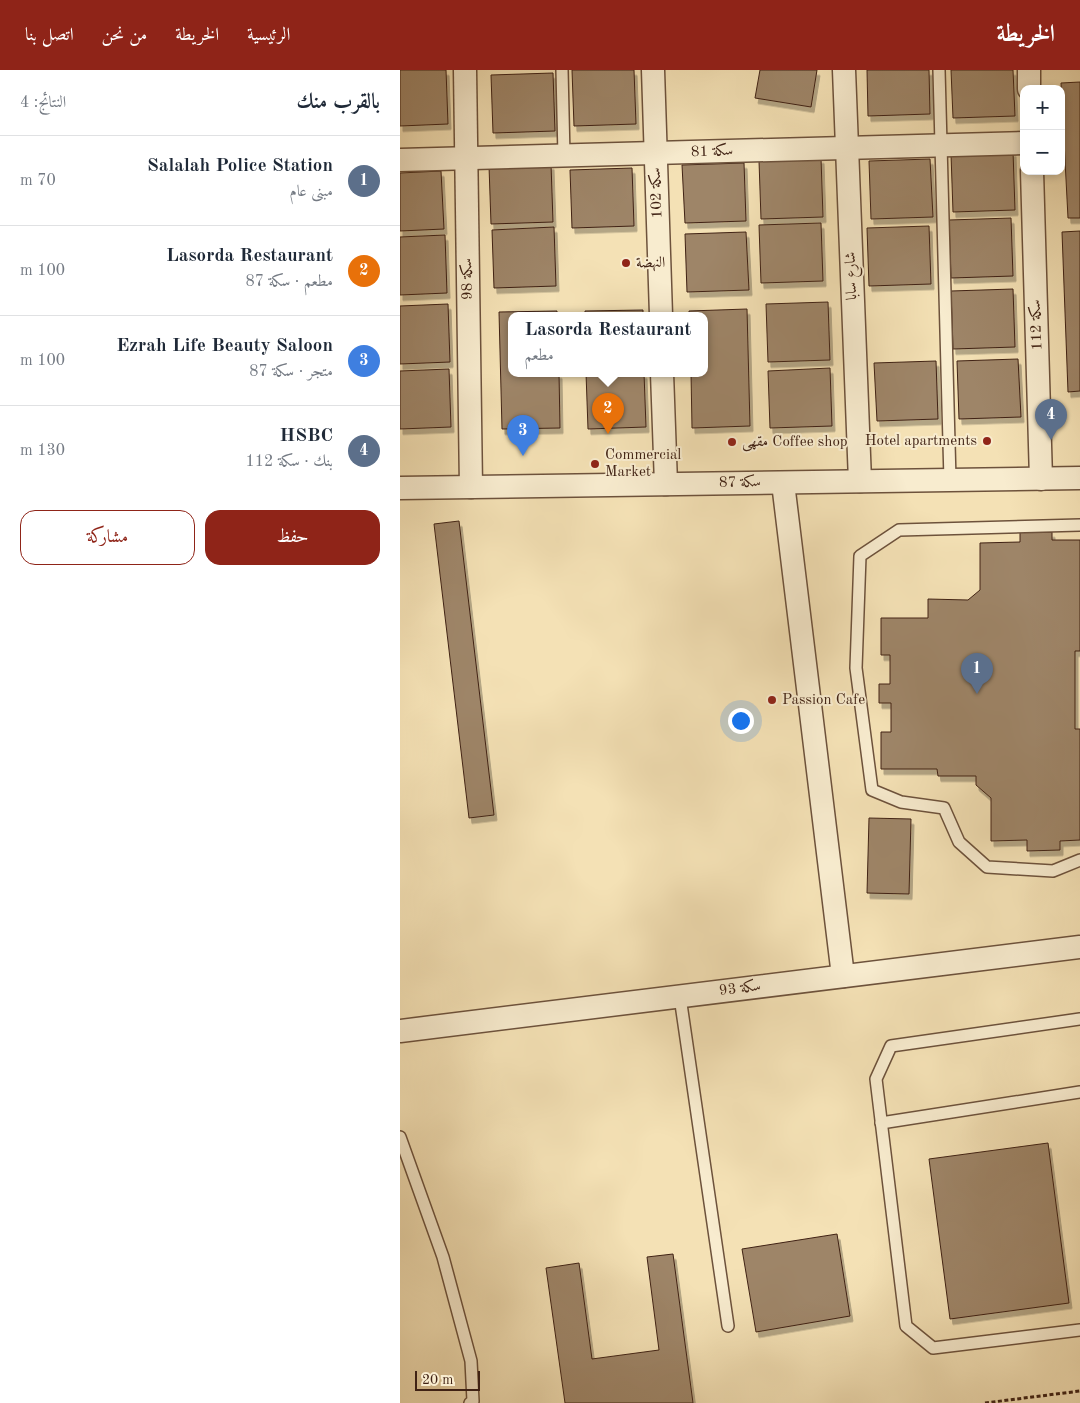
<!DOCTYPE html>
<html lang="ar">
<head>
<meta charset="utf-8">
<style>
	:root { --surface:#fff; --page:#f2f2f3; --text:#1f2937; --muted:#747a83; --line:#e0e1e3; --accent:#8f2418 }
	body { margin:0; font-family:"Old Standard TT",Amiri,serif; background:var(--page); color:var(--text); direction:rtl }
	.controls { position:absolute; right:15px; top:15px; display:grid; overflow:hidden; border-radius:10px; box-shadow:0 2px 8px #0003 }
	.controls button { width:45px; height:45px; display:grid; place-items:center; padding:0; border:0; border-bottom:1px solid var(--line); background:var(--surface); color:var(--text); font:25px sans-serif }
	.scale { position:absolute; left:15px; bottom:12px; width:65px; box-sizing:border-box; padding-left:5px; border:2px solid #402214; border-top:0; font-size:14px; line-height:18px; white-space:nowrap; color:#402214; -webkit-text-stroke:4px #f8eccf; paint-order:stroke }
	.you { position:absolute; left:340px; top:650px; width:18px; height:18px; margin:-12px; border:4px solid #fff; border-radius:50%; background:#1a73e8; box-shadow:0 0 0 8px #1a73e833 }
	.badge { display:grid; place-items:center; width:32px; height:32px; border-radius:50%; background:var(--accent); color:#fff; font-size:16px; font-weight:700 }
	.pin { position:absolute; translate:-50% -41px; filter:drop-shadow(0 1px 2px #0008) }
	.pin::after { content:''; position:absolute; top:26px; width:18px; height:15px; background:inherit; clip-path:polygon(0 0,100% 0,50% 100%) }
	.popup { position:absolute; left:108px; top:242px; width:200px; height:65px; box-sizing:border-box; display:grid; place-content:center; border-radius:10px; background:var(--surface); filter:drop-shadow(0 1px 4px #0005); font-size:16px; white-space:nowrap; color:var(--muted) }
	.popup b { font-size:19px; color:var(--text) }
	.popup::after { content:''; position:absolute; left:50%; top:100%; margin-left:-10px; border:10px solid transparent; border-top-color:var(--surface) }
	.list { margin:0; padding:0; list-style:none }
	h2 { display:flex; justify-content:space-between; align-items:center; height:65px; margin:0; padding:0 20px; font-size:21px }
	h2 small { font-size:16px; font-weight:400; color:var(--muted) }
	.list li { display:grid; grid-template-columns:32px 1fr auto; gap:15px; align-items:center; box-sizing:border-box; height:90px; padding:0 20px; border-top:1px solid var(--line) }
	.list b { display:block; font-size:19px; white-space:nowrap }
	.list p { margin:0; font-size:16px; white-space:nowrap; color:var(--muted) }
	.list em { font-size:16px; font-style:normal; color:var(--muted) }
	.actions { display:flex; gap:10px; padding:15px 20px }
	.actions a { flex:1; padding:11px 0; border:1px solid var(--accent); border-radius:15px; text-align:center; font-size:18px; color:var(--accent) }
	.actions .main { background:var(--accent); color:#fff }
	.map { position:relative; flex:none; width:680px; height:1333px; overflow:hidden; direction:ltr }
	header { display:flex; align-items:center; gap:30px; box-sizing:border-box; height:70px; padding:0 25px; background:var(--accent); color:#fff }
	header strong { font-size:24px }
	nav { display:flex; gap:28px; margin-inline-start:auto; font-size:18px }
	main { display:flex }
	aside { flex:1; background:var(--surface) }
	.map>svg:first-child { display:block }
	.building { fill:#9e8568; stroke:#402214; filter:url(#shadow) }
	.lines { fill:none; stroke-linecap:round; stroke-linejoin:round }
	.lane-casing { stroke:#6d523c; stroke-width:14 }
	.street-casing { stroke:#6d523c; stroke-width:25 }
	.path { stroke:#402214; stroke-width:3; stroke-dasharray:4 2.5; stroke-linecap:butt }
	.lane { stroke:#f8eccf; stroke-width:11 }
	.street { stroke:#f8eccf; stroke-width:22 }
	.poi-dot { fill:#8f2418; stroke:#f8eccf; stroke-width:2 }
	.labels { text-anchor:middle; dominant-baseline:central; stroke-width:4; stroke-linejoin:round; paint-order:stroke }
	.street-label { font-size:15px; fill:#402214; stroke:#f8eccf }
	.poi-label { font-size:15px; fill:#402214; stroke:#f8eccf; text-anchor:start }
</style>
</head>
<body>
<header>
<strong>الخريطة</strong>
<nav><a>الرئيسية</a><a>الخريطة</a><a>من نحن</a><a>اتصل بنا</a></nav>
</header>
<main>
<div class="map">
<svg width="680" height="1333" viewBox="0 0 680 1333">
	<defs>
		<filter id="shadow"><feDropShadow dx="3" dy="5.5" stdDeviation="0" flood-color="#0004"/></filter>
	</defs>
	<rect width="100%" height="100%" fill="#f4e1b5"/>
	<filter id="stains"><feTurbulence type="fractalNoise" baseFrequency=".004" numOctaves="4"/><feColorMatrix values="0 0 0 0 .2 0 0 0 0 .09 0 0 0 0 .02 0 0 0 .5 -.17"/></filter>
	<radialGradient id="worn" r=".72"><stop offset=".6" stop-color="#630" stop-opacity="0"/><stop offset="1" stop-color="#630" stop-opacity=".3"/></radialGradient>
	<g class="building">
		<path d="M0,0H46L48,54L0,56Z"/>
		<path d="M172,0H234L236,54L174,56Z"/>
		<path d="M360,0H417L411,37L355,28Z"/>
		<path d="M467,0H529L530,44L468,46Z"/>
		<path d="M551,0H613L615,46L553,48Z"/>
		<path d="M153,3L155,61L93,63L91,5Z"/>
		<path d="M680,12V148H668L661,13Z"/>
		<path d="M613,81L615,140L553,142L551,84Z"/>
		<path d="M421,88L423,147L361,149L359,91Z"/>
		<path d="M530,89L533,147L471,149L469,91Z"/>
		<path d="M344,93L346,151L285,153L282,95Z"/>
		<path d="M151,94L153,152L91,154L89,96Z"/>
		<path d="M232,98L234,156L172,158L170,100Z"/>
		<path d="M41,101L44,159L0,161V103Z"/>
		<path d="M611,148L613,206L551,208L549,150Z"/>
		<path d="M421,153L423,211L361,213L359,155Z"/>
		<path d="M529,156L531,214L469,216L467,158Z"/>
		<path d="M154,157L156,216L94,218L92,160Z"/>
		<path d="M680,161V321L668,322L662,162Z"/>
		<path d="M346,162L349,220L287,222L285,164Z"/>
		<path d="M45,165L47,223L0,225V167Z"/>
		<path d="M613,219L615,277L553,279L551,221Z"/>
		<path d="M428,232L430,290L368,292L366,234Z"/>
		<path d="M48,234L50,292L0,294V236Z"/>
		<path d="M347,239L350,356L292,358L291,303H304V245H289V241Z"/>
		<path d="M243,240V245H185V241Z"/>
		<path d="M157,241V245H112V303H159L160,358L102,359L99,242Z"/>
		<path d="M618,289L621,347L559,349L557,291Z"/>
		<path d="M536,291L538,349L477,351L474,293Z"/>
		<path d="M430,298L432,356L370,358L368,301Z"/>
		<path d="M49,299L51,357L0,359V301Z"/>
		<path d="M186,303H244L246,357L188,359Z"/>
		<path d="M59,451L94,745L69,748L34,454Z"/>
		<path d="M620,462H652V470H680V581H675V659H680V770L660,771V780L627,781V770L591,771V728L576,715V706H538L537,699H481V662H491V633H479V614H490V585H481V548H528V529L568,530L580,520V473L620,472Z"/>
		<path d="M469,748L511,749L509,824L467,823Z"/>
		<path d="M648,1073L669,1233L550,1249L529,1089Z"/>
		<path d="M437,1164L450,1246L356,1262L342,1179Z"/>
		<path d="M273,1184L293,1333H165L146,1198L179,1193L192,1289L259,1280L247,1187Z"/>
	</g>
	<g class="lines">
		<defs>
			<g id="lane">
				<path d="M162,0L164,86"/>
				<path d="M539,0L550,410"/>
				<path d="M680,455L499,460L460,486L456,598L472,720L501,732L544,738L559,772L587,797L653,801L680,790"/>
				<path d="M280,927L328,1256"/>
				<path d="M680,949L491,976L476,1009L506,1256L533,1278L680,1260"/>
				<path d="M481,1053L680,1022"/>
				<path d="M0,1067L43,1187L71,1291L73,1331L70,1333"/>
			</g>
			<g id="street">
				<path d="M65,0L71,417"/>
				<path d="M253,0L261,245"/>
				<path d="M444,0L460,411"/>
				<path d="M629,0V19"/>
				<path d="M0,90L624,73"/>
				<path d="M632,101L641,409"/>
				<path d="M262,303L266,414"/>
				<path d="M383,413L443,906"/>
				<path d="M0,418L680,408"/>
				<path d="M0,961L680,877"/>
			</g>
		</defs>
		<use href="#lane" class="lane-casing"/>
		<use href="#street" class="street-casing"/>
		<path class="path" d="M585,1333L680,1321"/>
		<use href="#lane" class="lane"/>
		<use href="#street" class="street"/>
	</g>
	<g class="poi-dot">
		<circle cx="226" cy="193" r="5"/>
		<circle cx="587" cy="371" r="5"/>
		<circle cx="332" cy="372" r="5"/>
		<circle cx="195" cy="394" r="5"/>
		<circle cx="372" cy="630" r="5"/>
	</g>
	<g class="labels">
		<g class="street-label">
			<text transform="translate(312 82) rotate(-2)">سكة 81</text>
			<text transform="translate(257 123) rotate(-92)">سكة 102</text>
			<text transform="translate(452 206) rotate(-92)">شارع سابا</text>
			<text transform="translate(68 209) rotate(-91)">سكة 98</text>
			<text transform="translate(637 255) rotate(-92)">سكة 112</text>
			<text transform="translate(340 413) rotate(-1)">سكة 87</text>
			<text transform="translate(340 919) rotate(-7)">سكة 93</text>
		</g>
		<g class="poi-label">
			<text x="236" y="193">النهضة</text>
			<text x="577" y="371" text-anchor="end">Hotel apartments</text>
			<text x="342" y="372">مقهى Coffee shop</text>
			<text x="205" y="385">Commercial<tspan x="205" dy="17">Market</tspan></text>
			<text x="382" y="630">Passion Cafe</text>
		</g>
	</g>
	<rect width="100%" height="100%" filter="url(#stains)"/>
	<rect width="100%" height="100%" fill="url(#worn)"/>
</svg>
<div class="controls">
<button>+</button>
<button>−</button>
</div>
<div class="scale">20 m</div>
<div class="you"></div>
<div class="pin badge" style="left:577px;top:624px;background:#5c6f8a">1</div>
<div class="pin badge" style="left:208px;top:364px;background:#e8710a">2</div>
<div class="popup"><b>Lasorda Restaurant</b>مطعم</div>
<div class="pin badge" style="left:123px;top:386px;background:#3f7fe0">3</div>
<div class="pin badge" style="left:651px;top:370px;background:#5c6f8a">4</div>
</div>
<aside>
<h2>بالقرب منك<small>النتائج: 4</small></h2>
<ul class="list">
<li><span class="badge" style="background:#5c6f8a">1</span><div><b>Salalah Police Station</b><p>مبنى عام</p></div><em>70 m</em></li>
<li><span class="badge" style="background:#e8710a">2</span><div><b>Lasorda Restaurant</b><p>مطعم · سكة 87</p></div><em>100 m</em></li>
<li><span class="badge" style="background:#3f7fe0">3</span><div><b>Ezrah Life Beauty Saloon</b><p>متجر · سكة 87</p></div><em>100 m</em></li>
<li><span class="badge" style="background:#5c6f8a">4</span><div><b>HSBC</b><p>بنك · سكة 112</p></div><em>130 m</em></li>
</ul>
<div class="actions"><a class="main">حفظ</a><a>مشاركة</a></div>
</aside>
</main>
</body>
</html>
